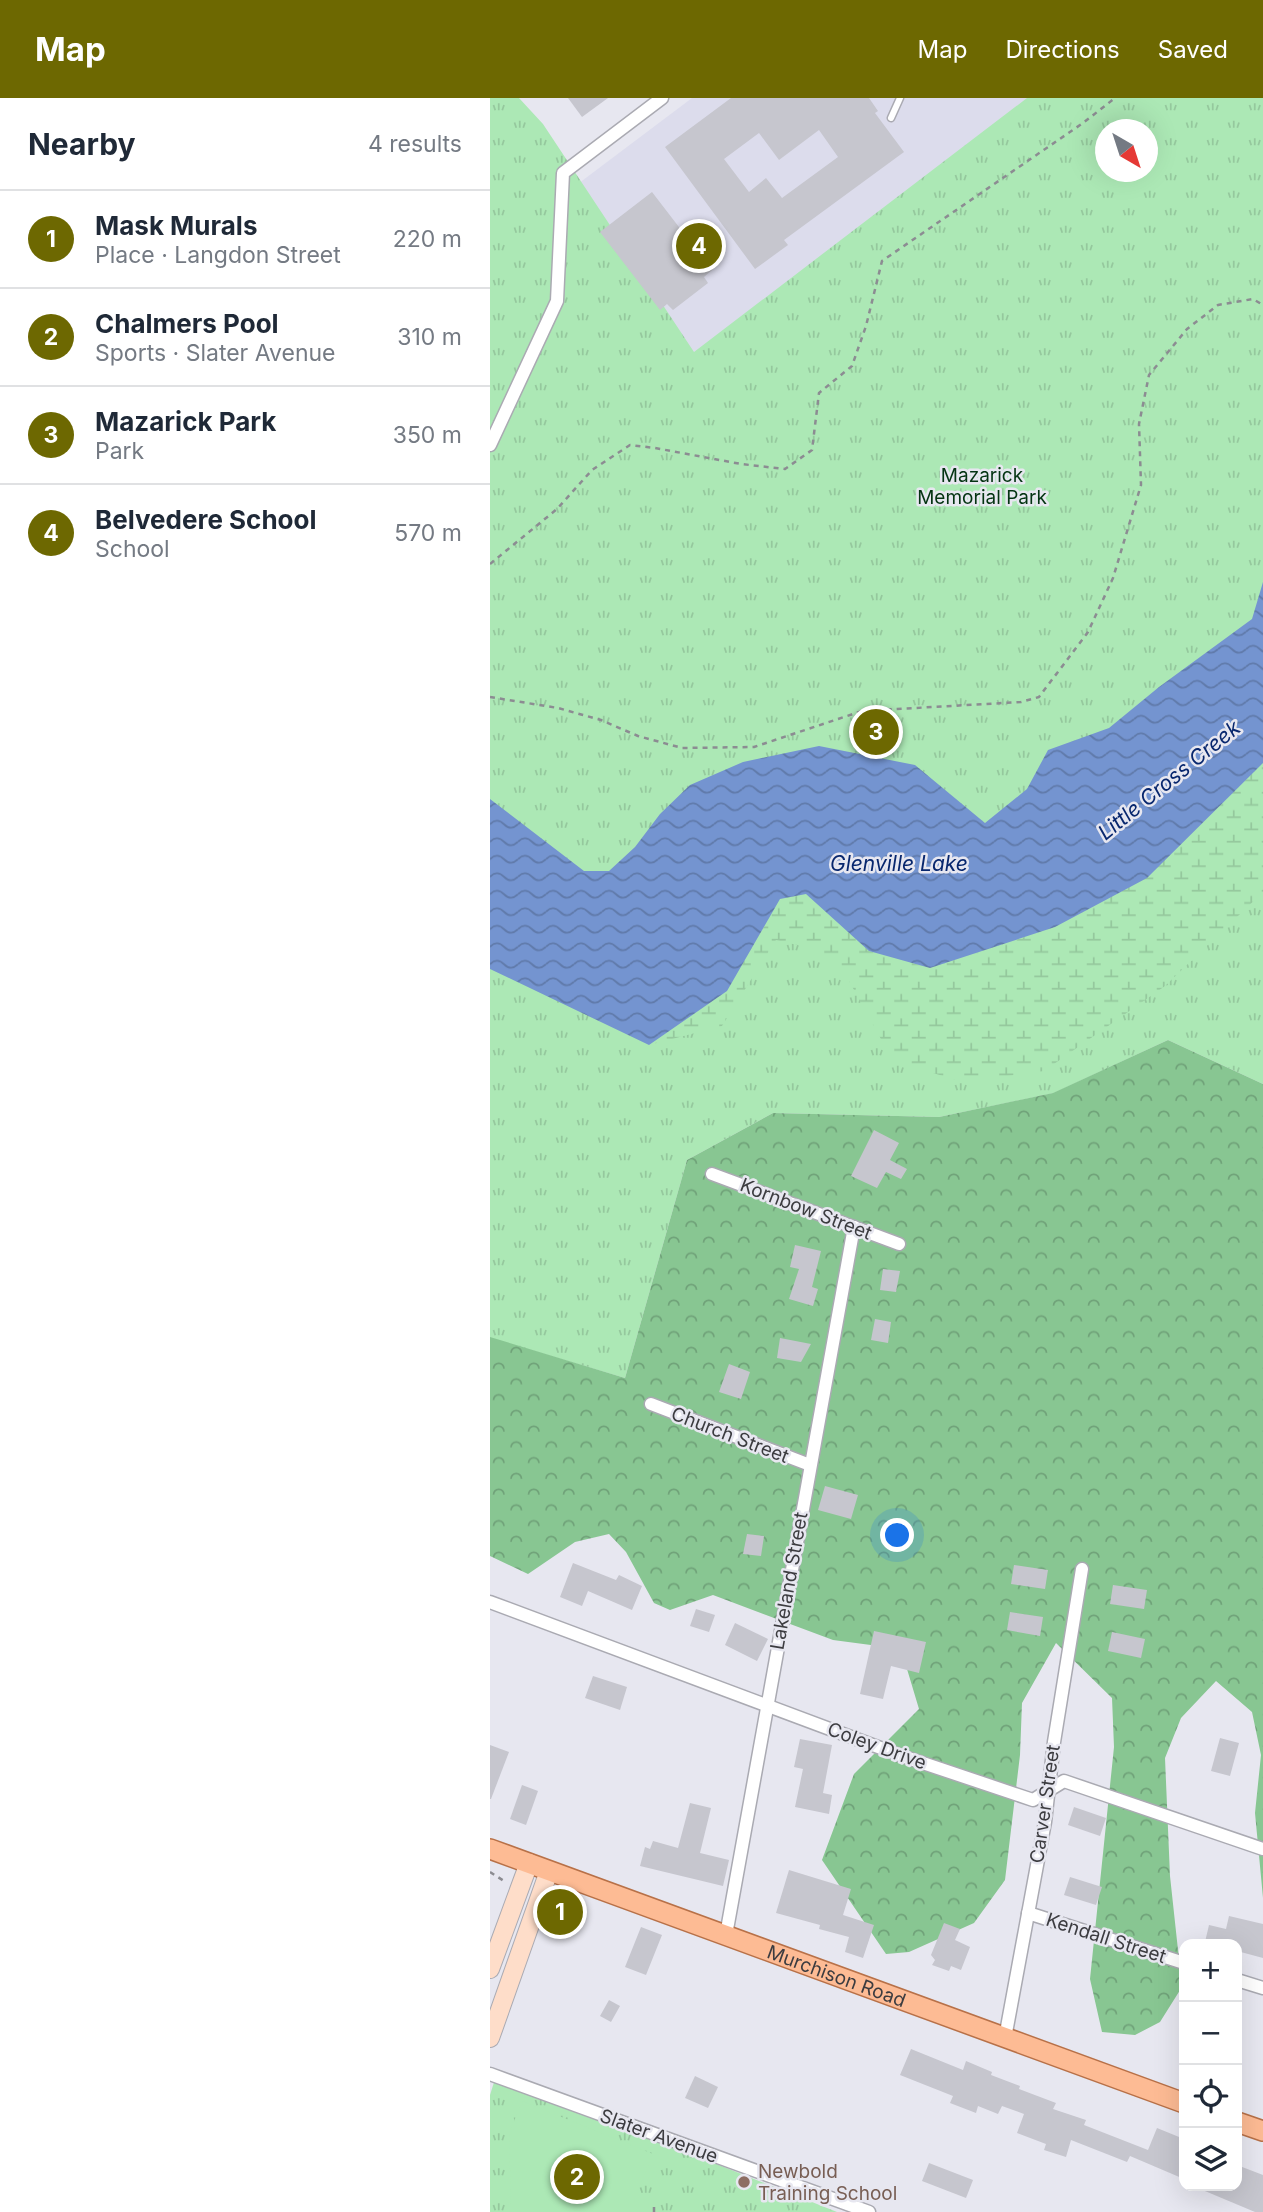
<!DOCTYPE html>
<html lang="en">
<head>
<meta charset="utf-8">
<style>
	:root { --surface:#fff; --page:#f2f2f3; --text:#1f2937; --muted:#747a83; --line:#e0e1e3; --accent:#6d6801 }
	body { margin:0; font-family:Inter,sans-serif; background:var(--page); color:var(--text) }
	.controls { position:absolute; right:21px; bottom:21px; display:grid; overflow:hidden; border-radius:14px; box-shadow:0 7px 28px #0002 }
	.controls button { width:63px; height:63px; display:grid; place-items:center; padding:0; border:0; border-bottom:2px solid var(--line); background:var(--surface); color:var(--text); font:35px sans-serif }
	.compass { position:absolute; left:605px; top:21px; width:63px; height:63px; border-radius:50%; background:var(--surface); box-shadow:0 7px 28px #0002; rotate:141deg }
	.you { position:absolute; left:408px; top:1438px; width:24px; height:24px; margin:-18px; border:5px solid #fff; border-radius:50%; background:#1a73e8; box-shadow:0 0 0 10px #1a73e833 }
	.badge { display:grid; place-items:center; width:46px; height:46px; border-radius:50%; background:var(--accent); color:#fff; font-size:23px; font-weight:700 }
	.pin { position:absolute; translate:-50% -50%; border:4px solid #fff; box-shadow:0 2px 7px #0006 }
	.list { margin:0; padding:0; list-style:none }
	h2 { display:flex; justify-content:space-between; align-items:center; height:91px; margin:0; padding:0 28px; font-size:30px }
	h2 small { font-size:23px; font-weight:400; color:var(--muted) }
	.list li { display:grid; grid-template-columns:46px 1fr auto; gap:21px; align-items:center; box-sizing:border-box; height:98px; padding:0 28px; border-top:2px solid var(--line) }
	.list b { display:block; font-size:26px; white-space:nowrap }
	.list p { margin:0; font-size:23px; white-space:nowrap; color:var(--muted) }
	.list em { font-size:23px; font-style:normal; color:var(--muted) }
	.icon { flex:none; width:38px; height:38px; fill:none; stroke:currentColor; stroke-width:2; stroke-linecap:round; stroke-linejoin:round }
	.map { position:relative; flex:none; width:773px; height:2114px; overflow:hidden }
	header { display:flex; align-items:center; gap:42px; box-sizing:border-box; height:98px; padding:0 35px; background:var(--accent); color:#fff }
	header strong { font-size:33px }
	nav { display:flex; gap:38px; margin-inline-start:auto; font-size:24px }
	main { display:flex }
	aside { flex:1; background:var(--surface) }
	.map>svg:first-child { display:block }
	.built { fill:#dcdcec }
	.grass { fill:url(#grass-tufts); fill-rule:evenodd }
	.forest { fill:url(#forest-crowns) }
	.wetland { fill:url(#wetland-marsh) }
	.garden { fill:#ace8b5 }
	.water { fill:url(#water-waves) }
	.building { fill:#c6c6ce; fill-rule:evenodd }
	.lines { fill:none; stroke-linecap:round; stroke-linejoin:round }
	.lane-casing { stroke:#aaaab2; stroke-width:9 }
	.street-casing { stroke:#aaaab2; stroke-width:15 }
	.secondary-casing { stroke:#aaaab2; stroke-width:20 }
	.primary-casing { stroke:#b87148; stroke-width:22 }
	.path { stroke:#8c8c92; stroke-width:2.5; stroke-dasharray:5 5; stroke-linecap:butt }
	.lane { stroke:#fff; stroke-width:6 }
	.street { stroke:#fff; stroke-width:12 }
	.secondary { stroke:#feddc9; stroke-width:18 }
	.primary { stroke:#fdbb94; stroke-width:19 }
	.education-dot { fill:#8d6e63; stroke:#e7e7f0; stroke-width:2.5 }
	.labels { text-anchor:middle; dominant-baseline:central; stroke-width:5; stroke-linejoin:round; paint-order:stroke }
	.park-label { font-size:19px; fill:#043412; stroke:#e7e7f0 }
	.street-label { font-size:19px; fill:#3c3c40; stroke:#e7e7f0 }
	.education-label { font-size:19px; fill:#785e54; stroke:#e7e7f0; text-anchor:start }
	.water-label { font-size:21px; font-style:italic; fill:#08276e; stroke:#e7e7f0 }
</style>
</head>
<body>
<header>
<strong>Map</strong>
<nav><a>Map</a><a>Directions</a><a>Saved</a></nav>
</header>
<main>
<aside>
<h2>Nearby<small>4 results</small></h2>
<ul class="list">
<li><span class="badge">1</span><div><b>Mask Murals</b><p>Place · Langdon Street</p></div><em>220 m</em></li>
<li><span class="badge">2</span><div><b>Chalmers Pool</b><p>Sports · Slater Avenue</p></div><em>310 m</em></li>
<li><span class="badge">3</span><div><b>Mazarick Park</b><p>Park</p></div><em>350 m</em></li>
<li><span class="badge">4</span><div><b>Belvedere School</b><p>School</p></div><em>570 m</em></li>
</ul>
</aside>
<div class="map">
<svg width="773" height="2114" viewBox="0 0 773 2114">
	<defs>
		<pattern id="grass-tufts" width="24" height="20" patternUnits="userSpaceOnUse" patternTransform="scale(1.75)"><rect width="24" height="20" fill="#ace8b5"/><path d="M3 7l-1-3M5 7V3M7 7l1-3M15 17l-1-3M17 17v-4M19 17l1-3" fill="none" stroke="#95c89d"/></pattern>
		<pattern id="forest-crowns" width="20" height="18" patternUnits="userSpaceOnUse" patternTransform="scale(1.75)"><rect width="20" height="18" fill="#88c692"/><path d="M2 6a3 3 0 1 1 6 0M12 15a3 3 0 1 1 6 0" fill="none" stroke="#70a279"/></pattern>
		<pattern id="wetland-marsh" width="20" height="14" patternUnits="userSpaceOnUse" patternTransform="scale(1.75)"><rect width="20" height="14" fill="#ace8b5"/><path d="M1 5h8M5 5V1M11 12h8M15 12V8" fill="none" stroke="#95c89d"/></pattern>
		<pattern id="water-waves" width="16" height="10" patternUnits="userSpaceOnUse" patternTransform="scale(1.75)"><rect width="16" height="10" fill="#7494d0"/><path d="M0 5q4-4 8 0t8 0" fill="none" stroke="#607aaa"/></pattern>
	</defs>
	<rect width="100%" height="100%" fill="#e7e7f0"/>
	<path class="built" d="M202,0H551L197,326L36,125Z"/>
	<g class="grass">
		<path d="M0,0H29L53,26L204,254L537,0H773V986L678,942L564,995L449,1019L283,1015L197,1062L135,1280L0,1240ZM615,32H657V74H615Z"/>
		<path d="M6,1978L347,2114H0V1997Z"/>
	</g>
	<path class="forest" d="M678,942L773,986V1800L765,1715L771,1657L762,1614L726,1583L691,1620L675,1660L680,1778L692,1889L670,1924L645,1937L612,1934L600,1881L624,1649L622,1600L566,1545L532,1605L530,1657L515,1782L484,1825L419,1854L396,1856L332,1762L364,1676L429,1611L411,1551L343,1542L223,1497L180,1512L164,1505L136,1454L119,1436L85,1444L38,1476L0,1458V1239L135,1280L197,1062L283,1015L449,1019L563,995Z"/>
	<path class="wetland" d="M773,665V794L675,888L554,973L473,984L403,963L358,881L324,851L286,842L232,928L159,947L237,893L290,801L316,796L379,853L440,870L565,829L656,780Z"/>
	<path class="garden" d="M32,2003L163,2056L144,2102L147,2114H30L21,2106L19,2036Z"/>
	<path class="water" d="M773,484V665L657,780L565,829L440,870L379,853L316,796L290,801L237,893L159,947L0,871V701L94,773H119L145,749L170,716L200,687L253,664L329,648L425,667L495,725L537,691L558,652L619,630L669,589L762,521Z"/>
	<g class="building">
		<path d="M78,0H118L92,19Z"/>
		<path d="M241,0H379L388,13L385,15L414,54L294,142L298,147L265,171L175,49ZM329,32L348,59L292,100L276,80L259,94L234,61L269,35L289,62Z"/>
		<path d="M162,94L222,172L214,179L218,185L183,212L177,206L170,212L110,134Z"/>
		<path d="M384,1032L409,1045L400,1062L417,1071L411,1081L396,1074L387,1090L361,1078Z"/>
		<path d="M305,1147L331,1153L322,1189L328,1191L323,1208L299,1201L309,1171L300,1169Z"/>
		<path d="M393,1171L410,1173L406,1194L390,1192Z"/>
		<path d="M385,1221L401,1224L398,1245L381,1242Z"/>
		<path d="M290,1240L321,1246L311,1264L287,1260Z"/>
		<path d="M239,1266L260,1274L251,1301L229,1294Z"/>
		<path d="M335,1388L368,1397L361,1421L328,1412Z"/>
		<path d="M257,1436L274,1438L271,1458L253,1456Z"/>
		<path d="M83,1465L126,1482L129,1477L152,1488L142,1512L98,1493L92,1508L70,1499Z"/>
		<path d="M524,1467L558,1472L555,1491L521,1486Z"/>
		<path d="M623,1487L657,1492L654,1511L620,1506Z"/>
		<path d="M206,1511L225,1517L219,1534L200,1528Z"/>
		<path d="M520,1514L553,1519L550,1538L517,1532Z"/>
		<path d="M245,1525L278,1541L267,1563L235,1547Z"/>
		<path d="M384,1533L436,1544L429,1575L401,1568L393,1601L370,1596Z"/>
		<path d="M622,1534L655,1541L651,1560L618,1553Z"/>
		<path d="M103,1578L137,1589L130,1612L95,1600Z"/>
		<path d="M730,1640L749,1645L740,1678L721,1673Z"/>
		<path d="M310,1641L342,1647L333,1695L342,1697L339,1716L305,1709L313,1671L304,1669Z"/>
		<path d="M0,1647L19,1654L1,1701H0Z"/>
		<path d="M32,1687L48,1693L36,1727L20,1721Z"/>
		<path d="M200,1705L221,1710L210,1755L239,1762L233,1788L150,1768L155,1749L160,1751L163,1743L188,1750Z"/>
		<path d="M584,1709L616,1720L610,1738L578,1727Z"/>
		<path d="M299,1772L361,1791L353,1817L384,1827L373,1860L355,1854L359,1839L329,1831L330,1827L286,1815Z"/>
		<path d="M580,1779L612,1789L606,1807L574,1797Z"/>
		<path d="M739,1818L773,1826V1860L747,1853V1846L715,1844L719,1827L736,1831Z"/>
		<path d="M454,1825L470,1831L465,1842L480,1849L471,1872L461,1868L459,1873L442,1867L445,1862L441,1857Z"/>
		<path d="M151,1829L172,1837L156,1877L135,1869Z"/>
		<path d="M119,1902L130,1908L121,1924L110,1918Z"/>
		<path d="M421,1951L473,1972L476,1963L502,1974L501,1977L530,1988L529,1991L566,2005L563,2011L596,2022L594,2027L658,2052L667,2030L694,2041V2081L640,2058L637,2064L581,2042L576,2059L554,2052L556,2046L527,2035L534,2016L512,2008L508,2016L488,2008L486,2015L460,2005L463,1998L410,1977Z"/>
		<path d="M205,1978L228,1989L218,2010L195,2000Z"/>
		<path d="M439,2065L483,2082L476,2100L432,2083Z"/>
		<path d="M747,2067L773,2077V2114H765L703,2088H747Z"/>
	</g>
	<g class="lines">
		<defs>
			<path id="lane" d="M401,20L410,0"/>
			<g id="street">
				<path d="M0,347L67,203L73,75L172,0"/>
				<path d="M222,1076L409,1146"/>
				<path d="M161,1306L320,1367"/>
				<path d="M0,1504L412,1658L543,1702L574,1683L773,1751"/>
				<path d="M538,1815L694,1865"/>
				<path d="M236,1837L364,1129"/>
				<path d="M747,1882L773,1890"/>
				<path d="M515,1940L555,1724L564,1644L592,1471"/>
				<path d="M0,1976L379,2114"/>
			</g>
			<g id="secondary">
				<path d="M0,1871L39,1765"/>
				<path d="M0,1940L59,1773"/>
			</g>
			<g id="primary">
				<path id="s1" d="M0,1751L694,2005"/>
				<path d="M747,2024L773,2033"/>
			</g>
		</defs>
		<use href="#lane" class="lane-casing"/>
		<use href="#street" class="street-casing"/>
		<use href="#secondary" class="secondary-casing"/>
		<use href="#primary" class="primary-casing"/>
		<g class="path">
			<path d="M0,466L67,411L102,372L140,347L165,350L251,366L295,371L322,352L329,295L362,268L376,228L392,163L593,25L625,0"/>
			<path d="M0,599L68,610L111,622L148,638L192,650L264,649L372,613L531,604L549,599L598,534L623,480L651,387L649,326L659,277L697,231L728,207L763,201L773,207"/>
			<path d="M0,1774L14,1783"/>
			<path d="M164,2114V2109"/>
		</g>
		<use href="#lane" class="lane"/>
		<use href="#street" class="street"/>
		<use href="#secondary" class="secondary"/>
		<use href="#primary" class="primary"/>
	</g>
	<circle class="education-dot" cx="254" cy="2084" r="7"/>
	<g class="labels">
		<g class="park-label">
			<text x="492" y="377">Mazarick<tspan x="492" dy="22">Memorial Park</tspan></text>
		</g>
		<g class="street-label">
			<text transform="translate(316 1111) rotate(21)">Kornbow Street</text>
			<text transform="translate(240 1337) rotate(21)">Church Street</text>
			<text transform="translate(299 1483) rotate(-80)">Lakeland Street</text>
			<text transform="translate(387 1648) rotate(20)">Coley Drive</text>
			<text transform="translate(555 1706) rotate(-82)">Carver Street</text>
			<text transform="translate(616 1840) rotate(18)">Kendall Street</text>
			<text stroke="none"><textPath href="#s1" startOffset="369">Murchison Road</textPath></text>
			<text transform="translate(169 2038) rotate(20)">Slater Avenue</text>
		</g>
		<g class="education-label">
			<text x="268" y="2073">Newbold<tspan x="268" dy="22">Training School</tspan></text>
		</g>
		<g class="water-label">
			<text transform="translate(679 682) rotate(-39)">Little Cross Creek</text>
			<text x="409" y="765">Glenville Lake</text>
		</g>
	</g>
</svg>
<div class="controls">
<button>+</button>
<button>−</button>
<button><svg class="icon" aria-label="locate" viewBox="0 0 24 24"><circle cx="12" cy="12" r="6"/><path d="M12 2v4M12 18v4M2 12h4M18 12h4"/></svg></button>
<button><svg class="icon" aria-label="layers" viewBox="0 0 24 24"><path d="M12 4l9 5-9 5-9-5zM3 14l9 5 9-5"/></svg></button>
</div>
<svg class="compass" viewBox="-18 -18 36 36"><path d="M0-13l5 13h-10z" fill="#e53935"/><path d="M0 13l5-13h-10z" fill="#747a83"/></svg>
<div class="you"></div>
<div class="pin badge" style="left:70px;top:1814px">1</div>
<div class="pin badge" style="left:87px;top:2079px">2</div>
<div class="pin badge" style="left:386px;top:634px">3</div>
<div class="pin badge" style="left:209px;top:148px">4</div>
</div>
</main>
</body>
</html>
